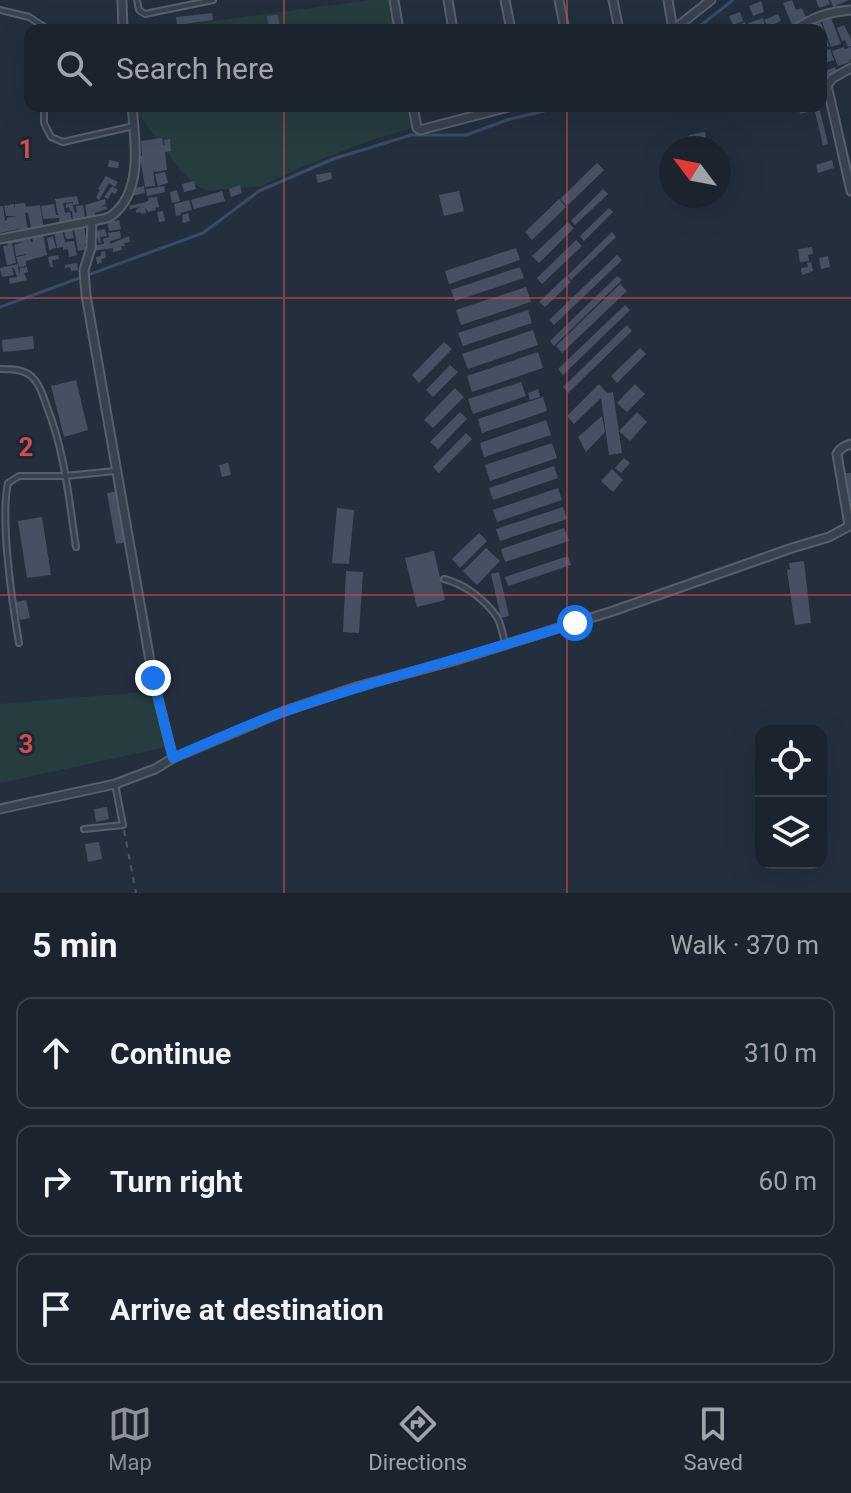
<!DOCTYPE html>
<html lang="en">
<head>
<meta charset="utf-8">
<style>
	:root { --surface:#1b232e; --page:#282f3a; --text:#f1f3f6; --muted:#a0a4aa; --line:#39404a; --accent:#8c9099 }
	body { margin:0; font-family:Roboto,sans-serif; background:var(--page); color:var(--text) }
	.controls { position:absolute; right:24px; bottom:24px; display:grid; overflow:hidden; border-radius:16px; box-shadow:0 8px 32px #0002 }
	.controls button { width:72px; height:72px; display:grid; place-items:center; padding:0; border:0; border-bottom:2px solid var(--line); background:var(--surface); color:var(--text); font:40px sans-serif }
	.compass { position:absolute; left:659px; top:136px; width:72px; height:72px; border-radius:50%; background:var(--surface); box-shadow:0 8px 32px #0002; rotate:302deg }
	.stop { position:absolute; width:24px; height:24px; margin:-18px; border:6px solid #1a73e8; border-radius:50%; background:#fff }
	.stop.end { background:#1a73e8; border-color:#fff; box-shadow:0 2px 8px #0008 }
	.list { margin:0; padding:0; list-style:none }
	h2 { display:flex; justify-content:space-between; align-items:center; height:104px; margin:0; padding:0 32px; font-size:34px }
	h2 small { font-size:26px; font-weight:400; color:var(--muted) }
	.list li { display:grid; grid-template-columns:52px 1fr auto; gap:24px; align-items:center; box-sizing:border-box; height:112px; margin:0 16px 16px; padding:0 16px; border:2px solid var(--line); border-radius:16px }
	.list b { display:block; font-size:30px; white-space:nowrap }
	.list em { font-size:26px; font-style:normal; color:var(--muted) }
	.icon { flex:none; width:44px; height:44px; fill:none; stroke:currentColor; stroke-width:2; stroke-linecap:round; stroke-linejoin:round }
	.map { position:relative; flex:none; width:851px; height:893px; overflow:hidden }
	.search { position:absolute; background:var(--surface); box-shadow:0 8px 32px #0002; left:24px; right:24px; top:24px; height:88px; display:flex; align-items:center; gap:20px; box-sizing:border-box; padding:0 28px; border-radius:16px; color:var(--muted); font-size:30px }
	.sheet { height:488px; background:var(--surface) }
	nav { display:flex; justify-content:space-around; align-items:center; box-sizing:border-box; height:112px; border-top:2px solid var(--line); background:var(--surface); font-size:22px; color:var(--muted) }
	nav a { display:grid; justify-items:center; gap:4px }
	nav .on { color:var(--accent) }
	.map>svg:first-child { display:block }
	.green { fill:#263c3f }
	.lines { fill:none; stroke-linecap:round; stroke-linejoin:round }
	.stream { stroke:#394c67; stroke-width:3 }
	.building { fill:#455162 }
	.service-casing { stroke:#565f6c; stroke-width:8 }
	.minor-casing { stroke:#565f6c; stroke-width:11 }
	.path { stroke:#44595c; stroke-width:2; stroke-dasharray:6 6; stroke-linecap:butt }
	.service { stroke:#38414e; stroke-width:4 }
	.minor { stroke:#38414e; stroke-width:7 }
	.route { stroke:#1a73e8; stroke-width:10 }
	.grid { fill:none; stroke:#ce4d50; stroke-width:2; stroke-opacity:0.55 }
	.grid-label { font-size:26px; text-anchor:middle; font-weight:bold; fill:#ce4d50; stroke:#1d2633; stroke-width:6; stroke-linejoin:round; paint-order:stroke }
</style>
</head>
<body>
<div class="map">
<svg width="851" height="893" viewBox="0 0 851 893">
	<rect width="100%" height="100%" fill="#242f3e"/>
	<g class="green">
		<path d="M371,0H390L396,30H146Z"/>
		<path d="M136,106H409L413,128L368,141L304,166L261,186L209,191L195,185L183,173L136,112Z"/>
		<path d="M154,691L167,747L0,783V704Z"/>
	</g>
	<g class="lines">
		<g class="stream">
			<path d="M695,30L733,0"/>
			<path d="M0,307L203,233L259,191L333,159L411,135H466L507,120L565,106"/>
		</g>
	</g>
	<g class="building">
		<path d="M792,0L796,10L802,8L806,18L792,25L783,3Z"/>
		<path d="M816,0H828L830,4L819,8Z"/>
		<path d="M830,0H849L833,7Z"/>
		<path d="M761,1L764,12L753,16L749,6Z"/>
		<path d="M740,12L743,21L733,25L729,16Z"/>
		<path d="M212,13L213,20L177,25L176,17Z"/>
		<path d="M778,14L781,21L768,27L764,20Z"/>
		<path d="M278,15L280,30H269L267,16Z"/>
		<path d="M830,15L841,44L831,47L821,19Z"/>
		<path d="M763,18L765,27L750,30L748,23Z"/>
		<path d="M820,20L829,46L821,49V26L810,30L808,24Z"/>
		<path d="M745,22L747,30H736L735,26Z"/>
		<path d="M844,25L851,39V46L848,47L845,40L842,41L837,28Z"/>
		<path d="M844,47L845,49L851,47V59L849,60L850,62L838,66L832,51Z"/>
		<path d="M830,49L834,60L825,63L821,53Z"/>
		<path d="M835,67L838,75L821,83V73Z"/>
		<path d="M798,106H815L816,110L800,114Z"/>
		<path d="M820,110L828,144L823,145L815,112Z"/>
		<path d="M705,132L708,148H691L689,135Z"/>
		<path d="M162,138L163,145H165L164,140L170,139L171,151L165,152L167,170L154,172L153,168L155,186L145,187L140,156H142L141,141Z"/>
		<path d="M109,160L119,162L118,168L108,167Z"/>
		<path d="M832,160L834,168L818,173L816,165Z"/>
		<path d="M597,163L604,170L567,206L560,199Z"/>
		<path d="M165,172L168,183L158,186L155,174Z"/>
		<path d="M331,172L332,179L318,183L316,175Z"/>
		<path d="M106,176L118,182L115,187L109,183L99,200L96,197L100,190L98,189Z"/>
		<path d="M194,181L196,189L184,192L182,184Z"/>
		<path d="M240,185L242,193L231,197L229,189Z"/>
		<path d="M112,186L118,190L115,194L112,192L108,199L104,197Z"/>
		<path d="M144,186L145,193L131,196L130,189Z"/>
		<path d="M164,186L165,192L147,196L146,189Z"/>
		<path d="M603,189L608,194L575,225L571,221Z"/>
		<path d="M177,190L180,201L172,203L170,192Z"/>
		<path d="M222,191L225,201L194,209L191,200Z"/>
		<path d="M459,191L464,211L444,216L439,195Z"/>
		<path d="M77,196L79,204L73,205V202L63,203L65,213L70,212L72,221L59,223V218L43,219L41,206L54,204L56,215H58L55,199Z"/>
		<path d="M157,197L159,207L155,208L156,210L148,212L145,207L146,213L141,214V212L136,213V210L140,207L130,209L129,206L146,202L149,200L148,198Z"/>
		<path d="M105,199L106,204L100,207L106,206L107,209L95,213L96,217L87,218L85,205Z"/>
		<path d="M559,199L566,207L532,240L525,232Z"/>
		<path d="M189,200L192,210L180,213L181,215L176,216L174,204Z"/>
		<path d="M25,203L26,207L40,205L44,230L32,232L28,213H25L28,230L20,231L19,229L0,233V206H3L5,221L7,220V218L17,216H6L4,206L14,204L15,209V204Z"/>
		<path d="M72,203L75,213L77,212L76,206L83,205L85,217L73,221L72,211H70L69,207L66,208V204Z"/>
		<path d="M609,208L613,212L584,241L580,236Z"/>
		<path d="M163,211L165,221L159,222L157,212Z"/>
		<path d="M188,213L190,221L183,223L182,215Z"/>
		<path d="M119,220L121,229L109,231L107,222Z"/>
		<path d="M568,222L574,228L539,263L532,256Z"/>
		<path d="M84,227L87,243L85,244L86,249L78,251L74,229Z"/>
		<path d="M72,229L74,238L66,239L64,231Z"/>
		<path d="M105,229L107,236L100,237L101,243H99L95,231Z"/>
		<path d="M62,230L65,242L74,241L77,255L69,257L68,249L63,250V247L57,248L54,232Z"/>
		<path d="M120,231L121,238L110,241V244L112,243L129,236L130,242L124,243L125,246H121L122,250L113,252V248L93,251L92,246L104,244L103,239L109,237L108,233Z"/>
		<path d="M612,232L616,237L571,280L567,276Z"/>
		<path d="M43,234L47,255L26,261V266L19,267L16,257L26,255V254L16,256L14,245L23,242L12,243L16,263L7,265L3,246L8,245L7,241L30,236L31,242H33L32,236Z"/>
		<path d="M53,236L56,248L49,250L47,238Z"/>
		<path d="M576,240L582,246L542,284L537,278Z"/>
		<path d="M812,247L813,254L808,255L809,261L800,262L798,249Z"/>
		<path d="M516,248L520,260L449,284L445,271Z"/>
		<path d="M105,251L106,258L101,259L102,263L97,264L96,257L101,256V252Z"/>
		<path d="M58,255L59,259L52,260L53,267H50L48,257Z"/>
		<path d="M617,255L622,260L554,325L549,320Z"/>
		<path d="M828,256L830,267L821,269L819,258Z"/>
		<path d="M811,262L813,271L802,275L801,268L808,267L807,263Z"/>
		<path d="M77,263L78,270L71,271L70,267L65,268V265Z"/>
		<path d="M18,264L19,275L20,268L27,267L28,272L24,273L27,280L10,284L9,278L17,277L14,268H12L14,275L2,277L0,268Z"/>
		<path d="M520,267L524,278L455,301L451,290Z"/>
		<path d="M566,276L571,282L545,307L539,302Z"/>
		<path d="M617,276L622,280L554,346L550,341Z"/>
		<path d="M620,284L627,291L562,353L556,346Z"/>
		<path d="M526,287L531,302L461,325L456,310Z"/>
		<path d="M625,305L630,310L563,375L558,369Z"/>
		<path d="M528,310L532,323L463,346L458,333Z"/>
		<path d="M627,325L632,331L568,393L563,387Z"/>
		<path d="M533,330L538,345L468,369L462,354Z"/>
		<path d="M33,336L34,349L3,352L2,340Z"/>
		<path d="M444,342L452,349L419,383L412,375Z"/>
		<path d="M640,348L646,354L617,383L611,376Z"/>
		<path d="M538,352L543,368L472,392L467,376Z"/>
		<path d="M450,365L458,372L433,397L426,390Z"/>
		<path d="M76,380L88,430L64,437L51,386Z"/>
		<path d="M521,382L526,396L473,414L468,399Z"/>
		<path d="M599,384L607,393L613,392L622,453L609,455L601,398L574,424L567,416Z"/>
		<path d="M635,384L645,394L627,412L617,403Z"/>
		<path d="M455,388L464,397L433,428L424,420Z"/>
		<path d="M538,389L540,397L530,400L528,393Z"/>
		<path d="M543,397L547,411L482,433L478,419Z"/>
		<path d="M460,412L467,419L438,449L430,442Z"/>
		<path d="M637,412L647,422L630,441L619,431Z"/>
		<path d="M602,416L605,432L586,452L578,437Z"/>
		<path d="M546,420L551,435L484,457L480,443Z"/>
		<path d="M466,433L472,439L439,473L433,467Z"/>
		<path d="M552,443L557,458L490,481L485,465Z"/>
		<path d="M624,458L630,463L621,473L615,468Z"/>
		<path d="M228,463L231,475L222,477L219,465Z"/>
		<path d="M554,466L558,478L493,500L489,488Z"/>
		<path d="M612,469L623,480L613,492L601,481Z"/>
		<path d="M846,473H851V502H849Z"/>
		<path d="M558,488L562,500L497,522L493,510Z"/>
		<path d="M118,491L128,542L116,544L107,493Z"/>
		<path d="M563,507L567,519L500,541L496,529Z"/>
		<path d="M337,508L354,510L349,564L332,563Z"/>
		<path d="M42,517L51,575L27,578L18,521Z"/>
		<path d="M564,528L569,541L505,562L501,549Z"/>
		<path d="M479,533L487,541L460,568L452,559Z"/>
		<path d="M486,548L500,561L477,585L463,571Z"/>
		<path d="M434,551L445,600L417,607L405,558Z"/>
		<path d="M568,556L571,565L508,586L505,577Z"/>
		<path d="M804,561L811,623L795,625L787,570L790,569L789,563Z"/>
		<path d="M346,571L363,572L359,633L343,632Z"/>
		<path d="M499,572L509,616L501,618L491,574Z"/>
		<path d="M26,600L30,618L20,620L16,602Z"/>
		<path d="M107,807L109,819L96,822L94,809Z"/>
		<path d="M99,842L102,859L88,862L85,844Z"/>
	</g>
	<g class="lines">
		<defs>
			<g id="service">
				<path d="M137,0L139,10L145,14L213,0"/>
				<path d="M0,10L29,17L49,30"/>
				<path d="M44,113V123L51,137L63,142L134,126"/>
				<path d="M0,369C12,369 26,369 34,379C41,387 44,398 47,407C65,452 69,500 76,547"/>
				<path d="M444,579C465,584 485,600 497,617C501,624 503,635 505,643"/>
				<path d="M19,643C12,602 0,519 8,483L19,476H65L115,471"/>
				<path d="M84,829L123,825L115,784"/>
			</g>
			<g id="minor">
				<path d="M122,0L123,30"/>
				<path d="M394,0L399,30"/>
				<path d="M448,0L453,30"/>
				<path d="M505,0L511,30"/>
				<path d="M559,0L565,30"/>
				<path d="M613,0L619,30"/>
				<path d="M668,0L673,30"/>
				<path d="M673,30L711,0"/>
				<path d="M794,30C813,17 828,12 851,10"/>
				<path d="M851,68L833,78L827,85L851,191"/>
				<path d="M132,106C135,140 144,192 111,216C106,219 98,220 92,221L91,248L84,270L86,295L153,678L173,758"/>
				<path d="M413,106L417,128L420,130L512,106"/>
				<path d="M0,239L92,221"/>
				<path d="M849,525L837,454C840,448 844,446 851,444"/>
				<path d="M0,809L115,784L155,769L173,758L282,712L356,687L453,661L613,611L792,548L829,537L851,525"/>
			</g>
		</defs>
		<use href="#service" class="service-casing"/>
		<use href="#minor" class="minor-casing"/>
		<path class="path" d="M124,830L136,893"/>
		<use href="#service" class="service"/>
		<use href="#minor" class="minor"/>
	</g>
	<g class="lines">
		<path class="route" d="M153,678L173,758C210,742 248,724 286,711C381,678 479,654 575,623"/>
	</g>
	<path class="grid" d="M284,0V30M567,0V30M284,106V893M567,106V893M0,298H851M0,595H851"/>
	<g class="grid-label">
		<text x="26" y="158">1</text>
		<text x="26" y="456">2</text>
		<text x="26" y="753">3</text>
	</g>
</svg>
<div class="controls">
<button><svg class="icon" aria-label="locate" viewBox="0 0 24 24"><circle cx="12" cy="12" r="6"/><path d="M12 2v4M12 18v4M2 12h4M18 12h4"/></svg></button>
<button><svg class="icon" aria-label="layers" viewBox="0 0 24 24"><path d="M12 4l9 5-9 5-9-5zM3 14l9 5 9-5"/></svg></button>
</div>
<svg class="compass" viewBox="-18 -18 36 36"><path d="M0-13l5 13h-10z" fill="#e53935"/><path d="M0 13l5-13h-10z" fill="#a0a4aa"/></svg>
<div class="stop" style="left:575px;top:623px"></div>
<div class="stop end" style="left:153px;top:678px"></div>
<div class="search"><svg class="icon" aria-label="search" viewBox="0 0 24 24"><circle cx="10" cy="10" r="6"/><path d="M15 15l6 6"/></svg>Search here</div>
</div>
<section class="sheet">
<h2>5 min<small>Walk · 370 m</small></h2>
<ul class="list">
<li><svg class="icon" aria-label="ahead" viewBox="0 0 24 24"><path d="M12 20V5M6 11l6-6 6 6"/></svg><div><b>Continue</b></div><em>310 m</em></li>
<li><svg class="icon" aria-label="right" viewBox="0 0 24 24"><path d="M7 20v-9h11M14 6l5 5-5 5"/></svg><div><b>Turn right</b></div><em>60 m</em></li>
<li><svg class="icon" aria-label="arrive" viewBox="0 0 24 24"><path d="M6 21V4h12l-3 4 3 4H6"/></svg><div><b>Arrive at destination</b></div></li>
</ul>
</section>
<nav>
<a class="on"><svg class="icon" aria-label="map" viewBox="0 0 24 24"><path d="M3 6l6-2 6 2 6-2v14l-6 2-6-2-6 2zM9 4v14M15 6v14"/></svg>Map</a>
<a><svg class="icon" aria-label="directions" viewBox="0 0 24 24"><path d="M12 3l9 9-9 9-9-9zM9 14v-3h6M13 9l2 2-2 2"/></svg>Directions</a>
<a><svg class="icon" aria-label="saved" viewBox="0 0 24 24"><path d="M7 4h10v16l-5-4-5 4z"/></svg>Saved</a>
</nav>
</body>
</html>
